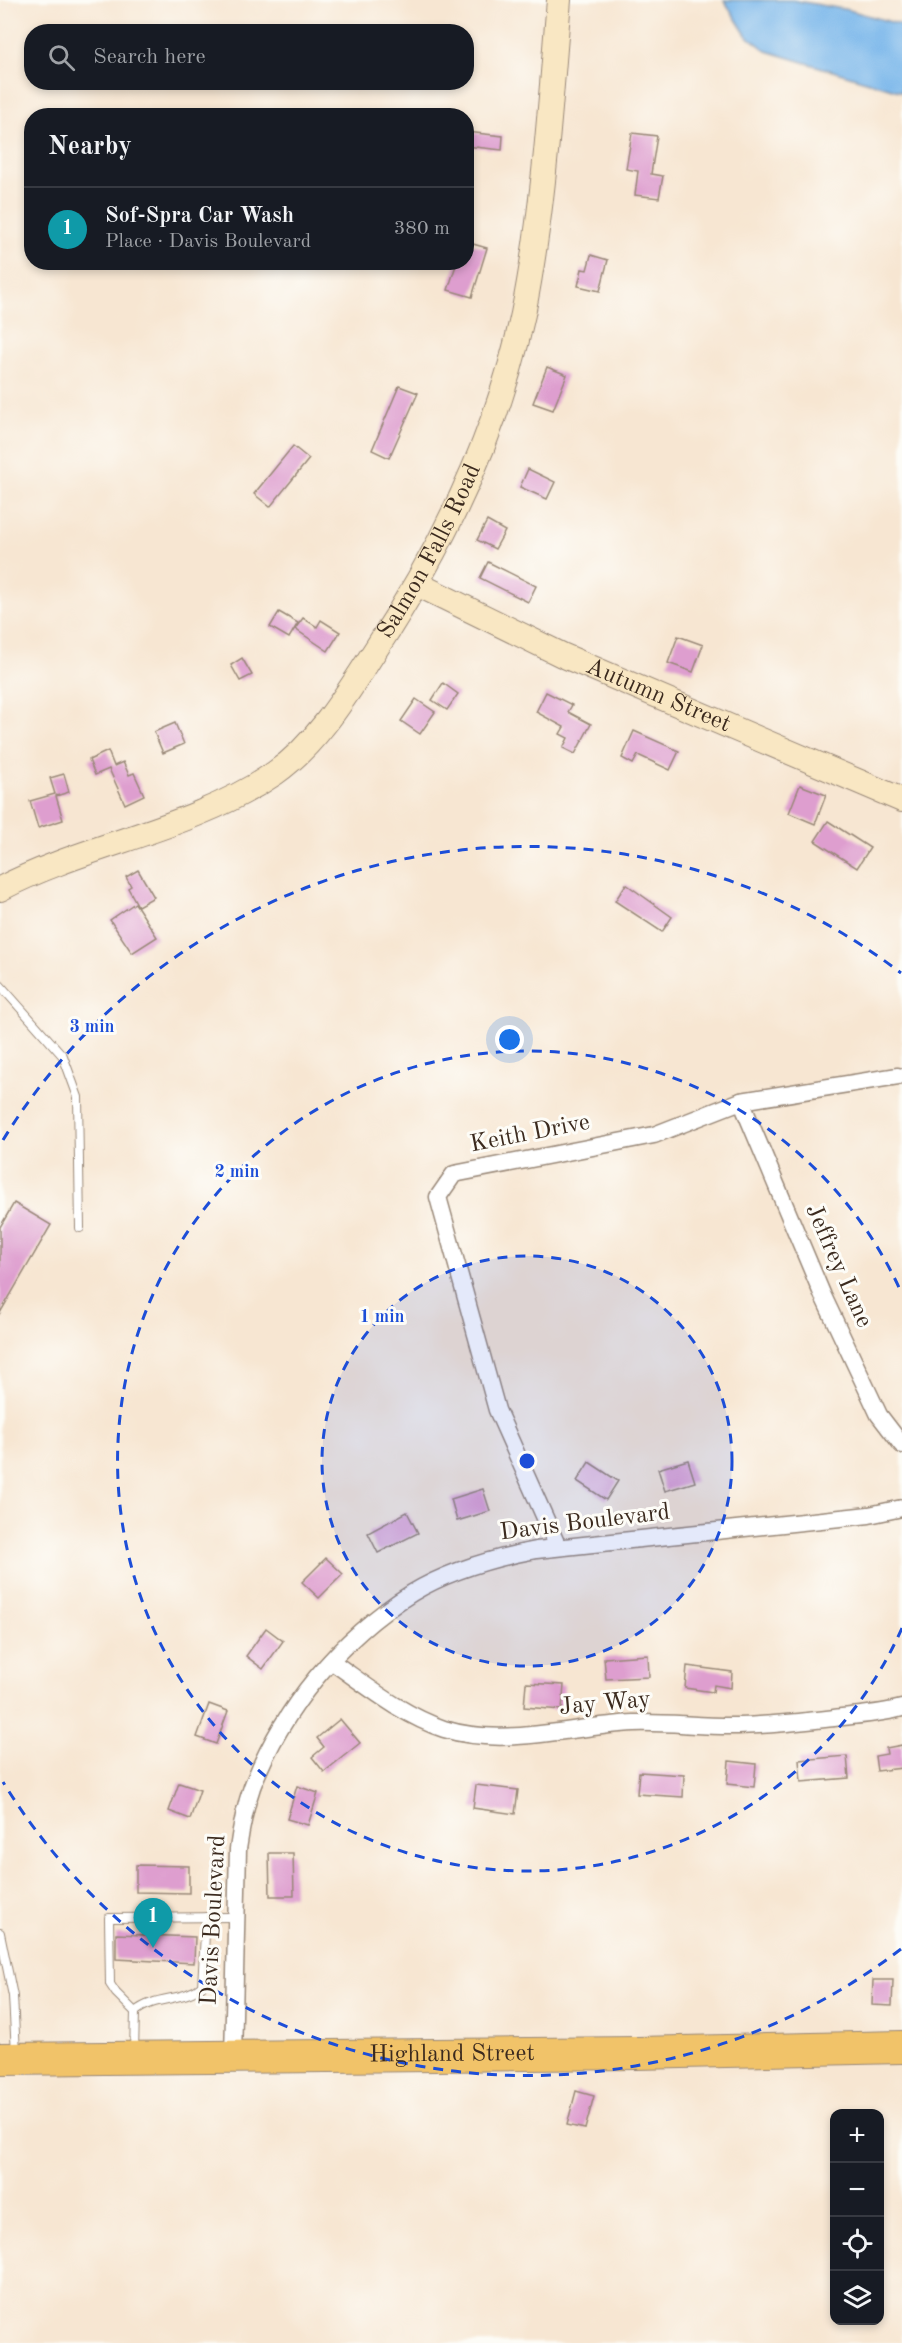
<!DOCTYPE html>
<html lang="en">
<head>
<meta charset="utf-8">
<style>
	:root { --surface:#171b24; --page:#242831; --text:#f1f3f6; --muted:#9ea1a6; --line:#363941; --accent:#db2777 }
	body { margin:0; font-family:"Old Standard TT",serif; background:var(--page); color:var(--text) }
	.controls { position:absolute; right:18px; bottom:18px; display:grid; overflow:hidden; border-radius:12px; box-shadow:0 3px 9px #0003 }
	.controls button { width:54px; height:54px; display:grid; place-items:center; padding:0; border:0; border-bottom:2px solid var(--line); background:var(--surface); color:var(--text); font:30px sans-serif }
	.you { position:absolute; left:510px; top:1040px; width:21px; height:21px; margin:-15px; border:4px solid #fff; border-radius:50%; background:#1a73e8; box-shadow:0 0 0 9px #1a73e833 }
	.badge { display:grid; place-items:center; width:39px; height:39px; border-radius:50%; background:var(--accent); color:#fff; font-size:20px; font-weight:700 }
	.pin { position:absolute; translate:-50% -50px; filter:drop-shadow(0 2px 3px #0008) }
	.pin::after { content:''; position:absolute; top:32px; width:21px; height:18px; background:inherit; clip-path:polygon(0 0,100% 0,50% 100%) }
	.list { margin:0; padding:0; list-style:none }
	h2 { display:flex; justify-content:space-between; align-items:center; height:78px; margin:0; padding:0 24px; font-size:26px }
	h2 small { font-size:20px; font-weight:400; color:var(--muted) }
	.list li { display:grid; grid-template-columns:39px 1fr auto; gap:18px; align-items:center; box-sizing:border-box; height:84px; padding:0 24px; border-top:2px solid var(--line) }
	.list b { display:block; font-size:22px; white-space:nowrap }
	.list p { margin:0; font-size:20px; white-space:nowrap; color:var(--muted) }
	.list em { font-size:20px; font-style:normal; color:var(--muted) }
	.icon { flex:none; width:33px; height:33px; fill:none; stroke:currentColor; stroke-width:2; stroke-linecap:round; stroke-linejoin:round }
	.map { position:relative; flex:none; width:902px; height:2343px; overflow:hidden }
	.search { position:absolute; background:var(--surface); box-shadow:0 3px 9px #0003; left:24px; top:24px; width:450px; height:66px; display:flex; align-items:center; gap:15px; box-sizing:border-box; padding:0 21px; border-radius:24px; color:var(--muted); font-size:22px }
	.panel { position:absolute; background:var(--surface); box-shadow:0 3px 9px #0003; left:24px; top:108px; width:450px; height:162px; border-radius:24px }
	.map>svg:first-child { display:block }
	.water { fill:#77b5ea; stroke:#597084; stroke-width:1.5 }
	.building { fill:#de9ecf }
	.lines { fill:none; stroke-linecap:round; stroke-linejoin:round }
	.lane-casing { stroke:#998878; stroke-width:10 }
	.street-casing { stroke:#998878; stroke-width:19 }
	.secondary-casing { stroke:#998878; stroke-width:26 }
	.highway-casing { stroke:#998878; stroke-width:34 }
	.lane { stroke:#fff; stroke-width:8 }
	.street { stroke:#fff; stroke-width:16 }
	.secondary { stroke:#f9e7c3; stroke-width:24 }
	.highway { stroke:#f1c369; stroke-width:32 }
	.ring { fill:none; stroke:#1d4ed8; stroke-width:3; stroke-dasharray:10 8 }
	.labels { text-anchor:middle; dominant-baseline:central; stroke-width:6; stroke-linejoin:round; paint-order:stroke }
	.street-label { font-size:24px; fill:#3b2a1e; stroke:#fdfcf7 }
	.centre { fill:#1d4ed8; stroke:#fdfcf7; stroke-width:3 }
	.ring-label { font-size:18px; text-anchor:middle; font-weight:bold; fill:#1d4ed8; stroke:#fdfcf7; stroke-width:6; stroke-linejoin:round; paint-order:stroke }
</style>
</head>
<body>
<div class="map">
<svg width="902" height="2343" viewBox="0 0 902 2343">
	<rect width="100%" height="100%" fill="#fdfcf7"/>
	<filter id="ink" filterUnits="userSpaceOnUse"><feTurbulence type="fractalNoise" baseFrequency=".0167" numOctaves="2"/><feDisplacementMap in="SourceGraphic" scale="12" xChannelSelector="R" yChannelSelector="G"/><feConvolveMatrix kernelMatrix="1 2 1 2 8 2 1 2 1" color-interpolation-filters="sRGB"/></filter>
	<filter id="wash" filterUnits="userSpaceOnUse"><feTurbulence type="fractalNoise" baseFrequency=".008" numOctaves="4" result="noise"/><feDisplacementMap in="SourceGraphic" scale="24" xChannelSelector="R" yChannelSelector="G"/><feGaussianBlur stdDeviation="1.35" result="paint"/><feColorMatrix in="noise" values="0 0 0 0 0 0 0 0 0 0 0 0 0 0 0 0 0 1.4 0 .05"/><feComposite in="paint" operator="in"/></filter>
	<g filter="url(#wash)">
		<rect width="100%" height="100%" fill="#f7e6d2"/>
		<path class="water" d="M724,0H792L849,10L902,25V92L767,51L746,35Z"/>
		<g id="blocks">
			<g class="building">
				<path d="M466,132L503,136L502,150L466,146Z"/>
				<path d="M632,133L657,136L651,174L663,176L659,198L635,195L638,171L626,169Z"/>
				<path d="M466,242L487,248L472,297L448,290L457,262H466Z"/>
				<path d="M591,255L608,260L600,291L578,286L582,269L587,270Z"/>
				<path d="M547,367L567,375L553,410L533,403Z"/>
				<path d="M399,386L418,393L389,458L372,450Z"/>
				<path d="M293,446L309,459L270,507L254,494Z"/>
				<path d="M528,469L555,482L547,499L520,487Z"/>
				<path d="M487,521L505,531L495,549L477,540Z"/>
				<path d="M488,562L536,586L528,602L480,578Z"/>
				<path d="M279,612L298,623L289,638L270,627Z"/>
				<path d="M303,618L317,627L321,620L340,632L328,651L295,629Z"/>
				<path d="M678,636L703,645L693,672L668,663Z"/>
				<path d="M242,658L252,675L240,681L231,665Z"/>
				<path d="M443,683L458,694L447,710L432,700Z"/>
				<path d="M546,692L572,705L568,712L591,724L575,754L563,748L568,738L560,734L564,727L536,712Z"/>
				<path d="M416,699L435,712L420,734L401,721Z"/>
				<path d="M175,723L184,744L163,753L154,732Z"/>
				<path d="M634,731L679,751L670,770L638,755L633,764L622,758Z"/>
				<path d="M108,751L114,766L123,762L129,775L134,773L144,795L125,804L109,769L95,775L89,760Z"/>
				<path d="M64,774L69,792L56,796L63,820L38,828L30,801L55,794L50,778Z"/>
				<path d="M800,785L826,795L815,824L789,813Z"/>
				<path d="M828,821L870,848L857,868L815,841Z"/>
				<path d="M138,870L154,897L138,906L128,888L131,886L126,877Z"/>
				<path d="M626,884L672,917L662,932L615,901Z"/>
				<path d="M135,903L157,937L132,953L110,920Z"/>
				<path d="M14,1203L51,1225L0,1313V1227Z"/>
				<path d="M688,1460L695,1482L665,1491L658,1469Z"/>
				<path d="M589,1462L618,1481L606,1500L577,1481Z"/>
				<path d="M483,1489L490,1511L457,1521L451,1499Z"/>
				<path d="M407,1512L418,1533L378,1553L368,1533Z"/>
				<path d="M326,1558L343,1574L319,1598L302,1582Z"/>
				<path d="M266,1628L283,1641L263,1669L246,1656Z"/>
				<path d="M648,1655L649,1677L606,1679L604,1658Z"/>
				<path d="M687,1666L732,1672L731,1688L714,1685L713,1692L685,1688Z"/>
				<path d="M526,1683L564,1685L562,1710L524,1707Z"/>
				<path d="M209,1704L228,1711L216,1744L197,1737Z"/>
				<path d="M340,1719L360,1743L324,1772L312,1757L324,1747L317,1738Z"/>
				<path d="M902,1745V1768L877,1771L875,1756L887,1754L886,1748Z"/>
				<path d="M847,1756L849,1778L801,1782L799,1760Z"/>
				<path d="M729,1761L756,1764L754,1787L727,1784Z"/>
				<path d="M639,1772L684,1775L683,1797L637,1794Z"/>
				<path d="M179,1783L200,1790L190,1819L169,1811Z"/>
				<path d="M476,1785L518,1790L515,1814L473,1808Z"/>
				<path d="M297,1786L318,1793L308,1825L287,1819Z"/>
				<path d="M269,1853H293L294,1896H270Z"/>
				<path d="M136,1865L189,1866V1893L136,1892Z"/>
				<path d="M116,1934L195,1937L194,1963L116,1959Z"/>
				<path d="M873,1980H893L892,2006L872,2005Z"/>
				<path d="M576,2091L594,2096L585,2129L567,2125Z"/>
			</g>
		</g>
	</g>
	<g filter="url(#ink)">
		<use href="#blocks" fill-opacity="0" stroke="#998878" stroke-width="1.5"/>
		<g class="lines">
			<defs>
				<g id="lane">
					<path d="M0,985L63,1056L78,1097L80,1228"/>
					<path d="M0,1933L13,1996L16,2053"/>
					<path d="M135,2012C155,1995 183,2002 202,1986L206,1917"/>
					<path d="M134,2052L135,2012L116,1993L110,1984L109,1918L235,1917"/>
				</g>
				<g id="street">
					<path d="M741,1101L823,1296L879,1415L902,1445"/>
					<path d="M558,1547L497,1410L438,1197L454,1174L654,1135L741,1101L898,1076"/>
					<path d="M331,1661C367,1686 402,1715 444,1729C505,1748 572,1726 634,1723C666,1722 698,1726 730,1726C765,1726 799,1722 834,1718C857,1715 880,1714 902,1708"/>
					<path d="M233,2057L238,1849C241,1828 245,1807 252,1787C282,1709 340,1638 412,1593C450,1570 493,1558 536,1550L869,1515L902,1508"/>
				</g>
				<g id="secondary">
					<path id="s1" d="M417,584L562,655L902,800"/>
					<path id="s2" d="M0,889C88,843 192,830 275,773C318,743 348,692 376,649C442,548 498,433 523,314C544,210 550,105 559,0"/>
				</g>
				<g id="highway">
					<path id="s3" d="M0,2059L637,2053L902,2047"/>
				</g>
			</defs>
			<use href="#lane" class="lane-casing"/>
			<use href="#street" class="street-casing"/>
			<use href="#secondary" class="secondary-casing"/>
			<use href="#highway" class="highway-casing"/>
			<use href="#lane" class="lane"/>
			<use href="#street" class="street"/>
			<use href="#secondary" class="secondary"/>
			<use href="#highway" class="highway"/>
		</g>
	</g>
	<circle cx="527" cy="1461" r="205" fill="#1d4ed8" fill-opacity=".12"/>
	<g class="ring">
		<circle cx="527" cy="1461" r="205"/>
		<path d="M902 1628A410 410 0 1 1 902 1294"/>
		<path d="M901 1949A615 615 0 0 1 3 1782M3 1140A615 615 0 0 1 901 973"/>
	</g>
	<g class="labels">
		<g class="street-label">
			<text stroke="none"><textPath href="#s2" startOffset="572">Salmon Falls Road</textPath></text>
			<text stroke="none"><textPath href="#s1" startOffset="266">Autumn Street</textPath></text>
			<text transform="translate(530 1134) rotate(-11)">Keith Drive</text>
			<text transform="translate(838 1266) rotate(66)">Jeffrey Lane</text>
			<text transform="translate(585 1523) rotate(-7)">Davis Boulevard</text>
			<text transform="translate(605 1704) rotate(-5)">Jay Way</text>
			<text transform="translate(214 1920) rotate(-87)">Davis Boulevard</text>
			<text stroke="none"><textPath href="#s3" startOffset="452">Highland Street</textPath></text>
		</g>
	</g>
	<circle cx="527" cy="1461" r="9" class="centre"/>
	<g class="ring-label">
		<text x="92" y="1032">3 min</text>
		<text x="237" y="1177">2 min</text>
		<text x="382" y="1322">1 min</text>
	</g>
</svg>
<div class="controls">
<button>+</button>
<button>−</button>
<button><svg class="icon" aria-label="locate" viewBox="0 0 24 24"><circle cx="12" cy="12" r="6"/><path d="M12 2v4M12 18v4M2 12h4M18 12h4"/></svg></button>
<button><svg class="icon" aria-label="layers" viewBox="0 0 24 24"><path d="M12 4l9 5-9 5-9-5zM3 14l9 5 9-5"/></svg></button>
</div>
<div class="you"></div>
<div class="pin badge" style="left:153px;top:1948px;background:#0f9aa8">1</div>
<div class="search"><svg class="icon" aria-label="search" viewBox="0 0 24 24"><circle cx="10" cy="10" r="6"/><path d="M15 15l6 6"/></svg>Search here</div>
<section class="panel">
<h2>Nearby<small></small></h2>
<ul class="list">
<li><span class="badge" style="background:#0f9aa8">1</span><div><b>Sof-Spra Car Wash</b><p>Place · Davis Boulevard</p></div><em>380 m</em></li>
</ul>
</section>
</div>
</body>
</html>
